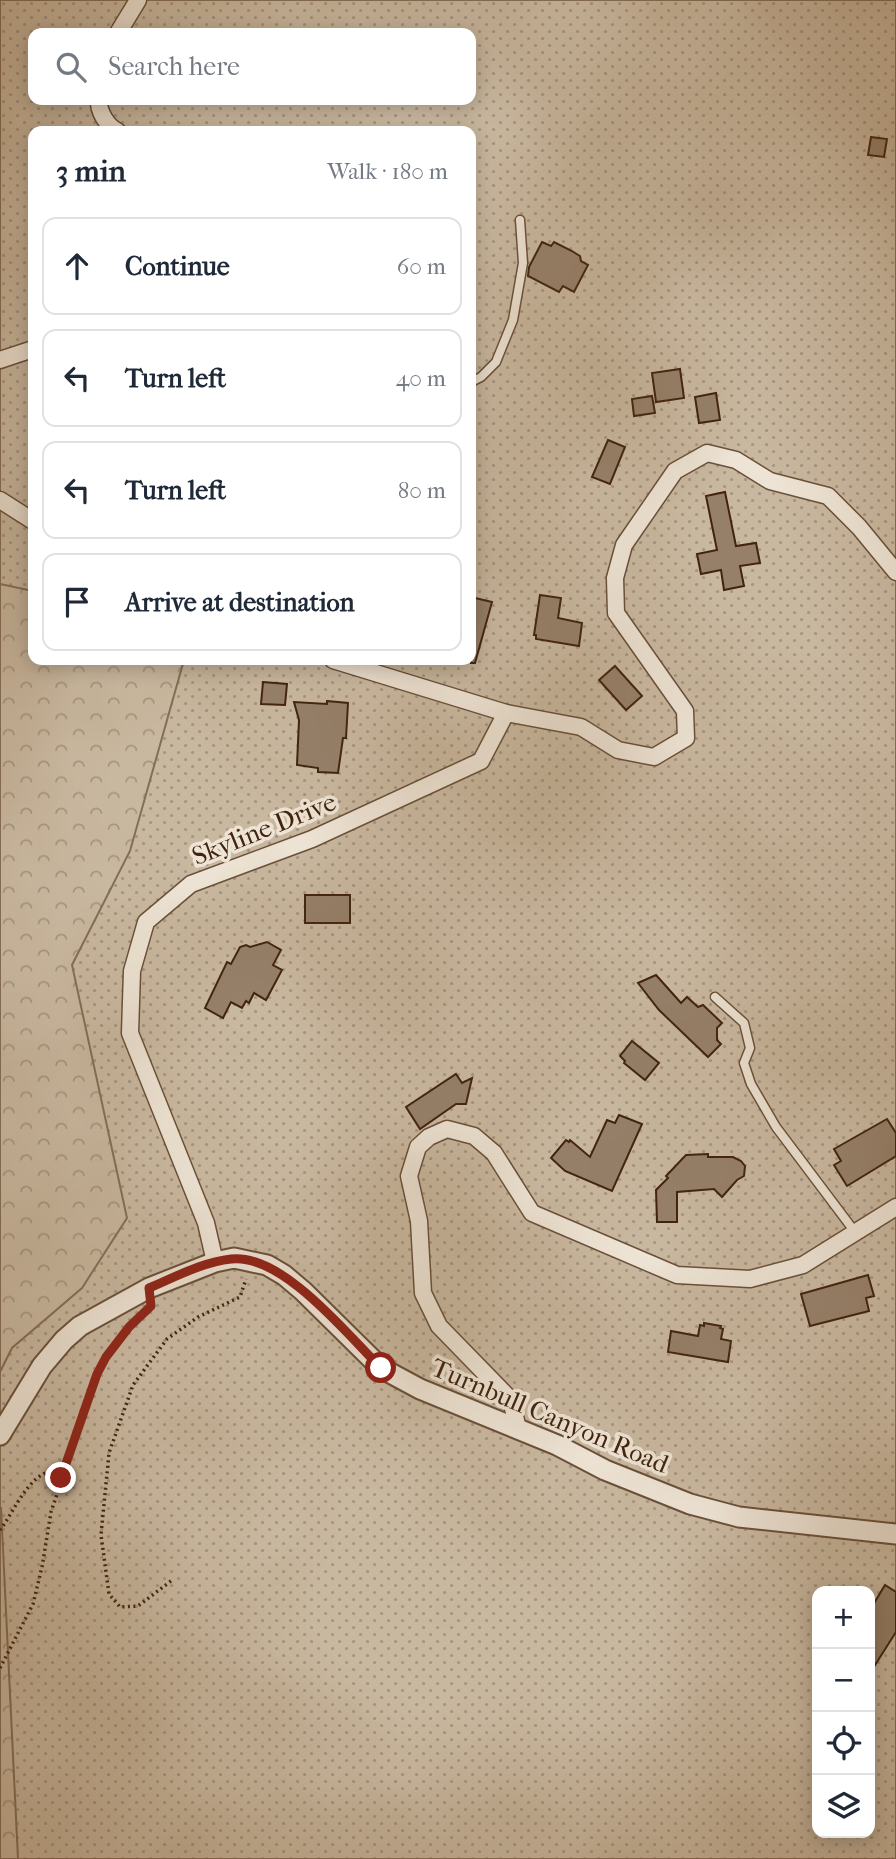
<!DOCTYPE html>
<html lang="en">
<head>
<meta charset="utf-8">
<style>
	:root { --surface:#fff; --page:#f6f6f7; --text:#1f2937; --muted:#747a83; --line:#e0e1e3 }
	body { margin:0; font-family:"IM FELL French Canon",serif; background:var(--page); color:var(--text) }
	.controls { position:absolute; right:21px; bottom:21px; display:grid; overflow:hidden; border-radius:14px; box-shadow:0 4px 18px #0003 }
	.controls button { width:63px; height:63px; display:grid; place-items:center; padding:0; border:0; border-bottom:2px solid var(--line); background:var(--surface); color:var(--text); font:35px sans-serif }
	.stop { position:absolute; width:21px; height:21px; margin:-16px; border:5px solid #8f2418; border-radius:50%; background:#fff }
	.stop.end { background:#8f2418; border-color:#fff; box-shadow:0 2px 7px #0008 }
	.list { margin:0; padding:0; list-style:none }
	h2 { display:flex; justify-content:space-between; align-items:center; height:91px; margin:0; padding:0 28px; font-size:30px }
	h2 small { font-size:23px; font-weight:400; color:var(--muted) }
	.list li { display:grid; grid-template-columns:46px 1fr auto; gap:21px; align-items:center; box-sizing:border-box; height:98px; margin:0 14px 14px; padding:0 14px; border:2px solid var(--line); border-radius:14px }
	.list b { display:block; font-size:26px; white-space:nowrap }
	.list em { font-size:23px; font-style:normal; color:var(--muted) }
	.icon { flex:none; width:38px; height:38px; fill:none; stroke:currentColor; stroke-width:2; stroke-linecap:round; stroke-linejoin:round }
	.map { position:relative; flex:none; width:896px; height:1859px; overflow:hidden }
	.search { position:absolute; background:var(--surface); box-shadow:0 4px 18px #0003; left:28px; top:28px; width:448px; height:77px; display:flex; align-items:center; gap:18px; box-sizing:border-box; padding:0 24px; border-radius:14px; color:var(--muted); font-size:26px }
	.panel { position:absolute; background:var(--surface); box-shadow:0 4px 18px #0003; left:28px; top:126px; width:448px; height:539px; border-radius:14px }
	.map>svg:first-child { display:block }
	.grass { fill:url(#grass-dots); stroke:#856e57; stroke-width:2; fill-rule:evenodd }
	.park { fill:url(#park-crowns); stroke:#856e57; stroke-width:2 }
	.building { fill:#96806a; stroke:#41230e; stroke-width:2 }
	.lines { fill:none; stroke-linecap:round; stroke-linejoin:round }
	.service-casing { stroke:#6a503a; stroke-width:11 }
	.minor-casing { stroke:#6a503a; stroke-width:19 }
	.tertiary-casing { stroke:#6a503a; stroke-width:23 }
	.path { stroke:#41230e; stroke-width:3.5; stroke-dasharray:2 3.5; stroke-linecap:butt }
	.service { stroke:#eee4d5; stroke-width:8 }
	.minor { stroke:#eee4d5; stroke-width:16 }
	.tertiary { stroke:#eee4d5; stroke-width:19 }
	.route { stroke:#8f2418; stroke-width:9 }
	.labels { text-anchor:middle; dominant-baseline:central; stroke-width:7; stroke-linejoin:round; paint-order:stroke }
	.street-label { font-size:26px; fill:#41230e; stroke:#eee4d5 }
</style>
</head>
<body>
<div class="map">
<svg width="896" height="1859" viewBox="0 0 896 1859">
	<defs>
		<pattern id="grass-dots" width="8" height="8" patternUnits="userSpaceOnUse" patternTransform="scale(1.75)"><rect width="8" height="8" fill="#c9b8a0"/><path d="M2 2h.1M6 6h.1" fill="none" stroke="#a59581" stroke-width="1.8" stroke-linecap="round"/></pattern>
		<pattern id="park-crowns" width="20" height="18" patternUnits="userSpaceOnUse" patternTransform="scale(1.75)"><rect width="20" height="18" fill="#c9b8a0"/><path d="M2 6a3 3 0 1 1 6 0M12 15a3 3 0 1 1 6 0" fill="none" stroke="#a59581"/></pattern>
	</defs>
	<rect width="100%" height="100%" fill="#e5d6be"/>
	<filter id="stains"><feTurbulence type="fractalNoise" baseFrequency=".00286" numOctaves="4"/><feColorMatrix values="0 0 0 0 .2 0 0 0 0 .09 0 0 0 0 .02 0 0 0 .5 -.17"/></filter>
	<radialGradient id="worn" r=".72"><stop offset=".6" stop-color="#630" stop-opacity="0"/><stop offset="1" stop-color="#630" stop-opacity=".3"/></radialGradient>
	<path class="grass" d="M0,0H896V1859H0ZM33,33H471V100H33ZM33,131H471V660H33ZM817,1591H870V1833H817Z"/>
	<g class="park">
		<path d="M0,584L33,591V660H184L130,851L72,965L127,1218L82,1288L12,1348L0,1372Z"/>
		<path d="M0,1508H1L18,1859H0Z"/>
	</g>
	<g class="building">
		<path d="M871,137L887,139L884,157L868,155Z"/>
		<path d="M542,242L551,246L554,242L572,251L580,256L581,261L588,265L574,292L563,286L559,292L528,276L529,267Z"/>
		<path d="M680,369L684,398L656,402L652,373Z"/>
		<path d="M716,393L720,420L699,423L695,397Z"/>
		<path d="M652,396L655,413L634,416L632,399Z"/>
		<path d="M608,440L625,447L610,484L592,477Z"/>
		<path d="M725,492L736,546L756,543L760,563L740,566L744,586L724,590L721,570L701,574L697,554L717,550L706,496Z"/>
		<path d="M540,595L561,598L558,618L582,623L579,646L536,639V635H534Z"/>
		<path d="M471,597L492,602L475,663H471Z"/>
		<path d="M615,666L642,696L626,710L599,680Z"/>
		<path d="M263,682L287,684L285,705L261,704Z"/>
		<path d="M327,701L348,703L346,738H343L338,773L318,772V768L297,765L299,720L294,702L327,704Z"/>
		<rect x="305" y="895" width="45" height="28"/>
		<path d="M267,942L281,950L273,965L282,970L266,1000L254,993L249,1003L246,1001L242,1008L231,1002L223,1018L205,1008L227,962L231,964L240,947L246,945L250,947Z"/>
		<path d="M656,975L681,1003L687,997L698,1007L703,1005L722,1023L717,1028V1040L721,1044L708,1057L659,1010L638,983Z"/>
		<path d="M632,1041L659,1063L645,1080L624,1063L625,1061L620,1056Z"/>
		<path d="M456,1074L462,1083L472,1078L466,1104H456L420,1129L406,1107Z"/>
		<path d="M619,1115L642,1124L612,1191L565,1171L551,1158L566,1140L569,1142L570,1140L590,1157L607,1120L615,1123Z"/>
		<path d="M887,1119L896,1133V1156L847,1186L834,1165L841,1161L834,1149Z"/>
		<path d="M708,1154V1157H733L741,1161L745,1166L744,1176L737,1180L722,1197L714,1189L677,1192V1222H657L656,1190L668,1178L666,1176L686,1155Z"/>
		<path d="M868,1275L874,1296L866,1298L869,1311L810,1326L801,1294Z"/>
		<path d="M704,1323L721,1326L720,1328L723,1329L721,1339L731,1341L728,1362L668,1352L671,1331L698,1336L700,1325L704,1326Z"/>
		<path d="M885,1585L896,1592V1632L870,1673V1610Z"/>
	</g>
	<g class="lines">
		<defs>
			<g id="service">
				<path d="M471,382L481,377L496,362L513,320L523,263L520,220"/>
				<path d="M715,997L744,1023L750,1048L744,1063L751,1084L776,1127L855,1232"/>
			</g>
			<g id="minor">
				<path d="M118,33L138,0"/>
				<path d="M99,100C98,111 107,126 117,131"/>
				<path d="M0,360L33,349"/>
				<path d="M0,500L33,521"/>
				<path d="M333,660L506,713L581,727L618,750L654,757L686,738L685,711L616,613L615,578L624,545L675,471L707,453L736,460L770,481L828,496L859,527L896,572"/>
				<path d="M215,1262L206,1223L130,1033L132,971L146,922L191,884L312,839L481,761L506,713"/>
				<path d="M518,1429L511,1400L439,1326L423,1293L419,1221L409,1176L418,1147L429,1137L447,1129L474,1136L494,1153L532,1213L677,1275L750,1279L803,1265L896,1207"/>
			</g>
			<path id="tertiary" d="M0,1435L42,1366L64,1340L80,1326L149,1288L215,1262L234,1258L267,1265L284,1275L303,1291L381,1368L420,1389L557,1445L605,1470L690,1504L739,1517L896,1534"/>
		</defs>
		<use href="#service" class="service-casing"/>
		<use href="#minor" class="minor-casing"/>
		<use href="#tertiary" class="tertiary-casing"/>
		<g class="path">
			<path d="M0,1530C14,1512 28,1475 52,1471L61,1478"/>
			<path d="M171,1581L138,1606L120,1607L109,1594L101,1535L109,1453L133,1385L167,1339L198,1317L240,1297L246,1279"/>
			<path d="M0,1668L33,1604L42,1567L51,1512L97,1374C109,1351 124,1329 145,1313"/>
		</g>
		<use href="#service" class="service"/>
		<use href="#minor" class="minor"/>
		<use href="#tertiary" class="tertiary"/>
	</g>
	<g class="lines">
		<path class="route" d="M61,1478L97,1374L106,1357L129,1327L151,1306L149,1288C175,1277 203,1262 231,1259C282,1253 347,1334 381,1368"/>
	</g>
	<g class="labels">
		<g class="street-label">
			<text transform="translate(264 829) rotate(-22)">Skyline Drive</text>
			<text transform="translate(550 1416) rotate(23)">Turnbull Canyon Road</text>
		</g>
	</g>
	<rect width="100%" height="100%" filter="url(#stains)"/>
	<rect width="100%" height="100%" fill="url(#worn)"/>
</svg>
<div class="controls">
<button>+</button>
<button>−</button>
<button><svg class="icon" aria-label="locate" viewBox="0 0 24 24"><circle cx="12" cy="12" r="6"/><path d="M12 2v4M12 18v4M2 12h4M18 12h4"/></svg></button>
<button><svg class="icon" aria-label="layers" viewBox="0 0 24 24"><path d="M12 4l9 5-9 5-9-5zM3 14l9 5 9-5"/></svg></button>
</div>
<div class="stop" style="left:381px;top:1368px"></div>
<div class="stop end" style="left:61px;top:1478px"></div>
<div class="search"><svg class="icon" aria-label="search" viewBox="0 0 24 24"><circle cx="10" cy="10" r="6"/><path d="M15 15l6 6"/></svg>Search here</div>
<section class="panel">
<h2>3 min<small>Walk · 180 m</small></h2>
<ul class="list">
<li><svg class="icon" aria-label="ahead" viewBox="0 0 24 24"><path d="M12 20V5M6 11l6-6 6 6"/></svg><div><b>Continue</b></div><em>60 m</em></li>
<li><svg class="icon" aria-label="left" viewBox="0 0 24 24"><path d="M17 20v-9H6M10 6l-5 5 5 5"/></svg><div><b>Turn left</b></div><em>40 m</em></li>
<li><svg class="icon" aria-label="left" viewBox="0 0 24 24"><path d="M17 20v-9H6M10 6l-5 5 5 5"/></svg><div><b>Turn left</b></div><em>80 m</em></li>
<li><svg class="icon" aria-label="arrive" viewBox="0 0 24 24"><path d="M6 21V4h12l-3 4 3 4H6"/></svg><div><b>Arrive at destination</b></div></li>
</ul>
</section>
</div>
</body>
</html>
